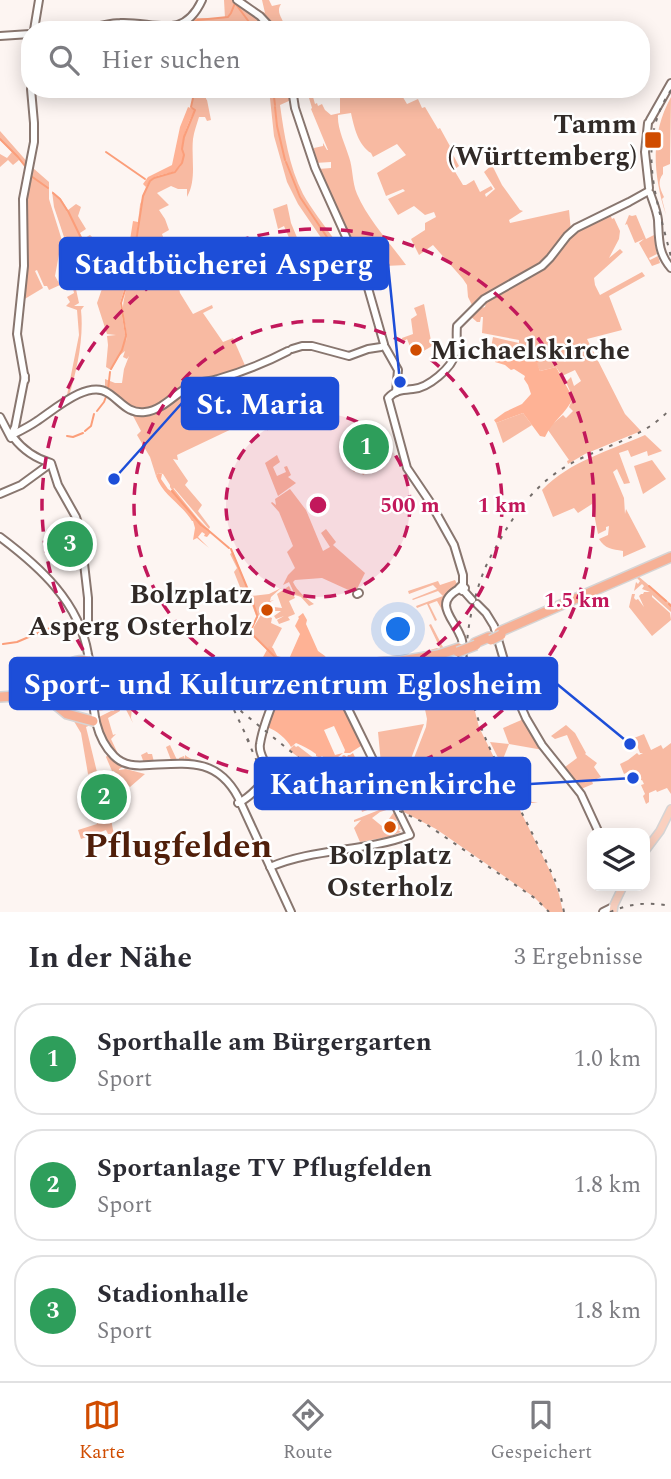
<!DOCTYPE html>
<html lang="de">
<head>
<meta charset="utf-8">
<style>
	:root { --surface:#fff; --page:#f7f7f7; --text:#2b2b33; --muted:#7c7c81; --line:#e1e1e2; --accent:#d04c00 }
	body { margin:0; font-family:Spectral,serif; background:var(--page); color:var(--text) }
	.controls { position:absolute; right:21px; bottom:21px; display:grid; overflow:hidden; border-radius:14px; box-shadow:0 4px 18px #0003 }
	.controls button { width:63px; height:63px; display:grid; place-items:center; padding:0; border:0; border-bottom:2px solid var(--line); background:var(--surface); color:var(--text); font:35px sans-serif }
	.you { position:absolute; left:399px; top:630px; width:24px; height:24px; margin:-18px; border:5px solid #fff; border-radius:50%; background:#1a73e8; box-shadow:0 0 0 10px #1a73e833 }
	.badge { display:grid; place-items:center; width:46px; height:46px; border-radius:50%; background:var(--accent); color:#fff; font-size:23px; font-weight:700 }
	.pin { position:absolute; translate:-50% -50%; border:4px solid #fff; box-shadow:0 2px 7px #0006 }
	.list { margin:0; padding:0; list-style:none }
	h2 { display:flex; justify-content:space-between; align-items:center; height:91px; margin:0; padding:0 28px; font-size:30px }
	h2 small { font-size:23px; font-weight:400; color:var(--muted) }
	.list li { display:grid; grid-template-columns:46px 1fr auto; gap:21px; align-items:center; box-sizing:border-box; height:112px; margin:0 14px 14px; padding:0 14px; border:2px solid var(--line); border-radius:28px }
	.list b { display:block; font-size:26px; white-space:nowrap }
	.list p { margin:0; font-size:23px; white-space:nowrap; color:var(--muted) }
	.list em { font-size:23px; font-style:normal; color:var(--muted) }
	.icon { flex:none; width:38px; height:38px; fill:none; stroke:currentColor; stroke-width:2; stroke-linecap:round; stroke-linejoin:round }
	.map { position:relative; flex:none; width:671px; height:912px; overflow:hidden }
	.search { position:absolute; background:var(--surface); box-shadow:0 4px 18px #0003; left:21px; right:21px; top:21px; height:77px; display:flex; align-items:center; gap:18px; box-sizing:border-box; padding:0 24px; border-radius:28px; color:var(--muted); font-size:26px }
	.sheet { height:469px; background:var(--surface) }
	nav { display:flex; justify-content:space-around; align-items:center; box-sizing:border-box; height:98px; border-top:2px solid var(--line); background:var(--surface); font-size:19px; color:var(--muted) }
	nav a { display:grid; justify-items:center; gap:4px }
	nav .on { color:var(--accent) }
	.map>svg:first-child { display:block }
	.green { fill:#f8baa2 }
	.forest { fill:#feb295 }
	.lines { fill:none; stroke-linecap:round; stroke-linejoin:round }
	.stream { stroke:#fb9e7a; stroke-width:2 }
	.canal { stroke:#fb9e7a; stroke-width:3.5 }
	.secondary-casing { stroke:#88766f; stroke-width:10 }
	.primary-casing { stroke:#d6d4d4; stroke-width:10 }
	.highway-casing { stroke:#d6d4d4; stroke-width:12 }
	.secondary { stroke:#fff; stroke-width:6 }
	.primary { stroke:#fad0bf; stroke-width:7 }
	.highway { stroke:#f6b095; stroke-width:9 }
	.rail { stroke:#746d6a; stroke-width:2; stroke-dasharray:3.5 7; stroke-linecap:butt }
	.highway-bridge-casing { stroke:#d6d4d4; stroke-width:12; stroke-linecap:butt }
	.highway-bridge { stroke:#f6b095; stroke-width:9 }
	.ring { fill:none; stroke:#c2185b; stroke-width:3.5; stroke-dasharray:12 9 }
	.poi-dot { fill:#d04c00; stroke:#fff; stroke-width:2.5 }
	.labels { text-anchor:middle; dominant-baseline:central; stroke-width:5; stroke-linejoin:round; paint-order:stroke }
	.poi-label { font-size:28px; font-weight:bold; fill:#312a27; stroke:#fff; text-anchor:end }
	.district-label { font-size:35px; font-weight:bold; fill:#501f0a; stroke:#fff }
	.centre { fill:#c2185b; stroke:#fff; stroke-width:3.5 }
	.ring-label { font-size:21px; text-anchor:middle; font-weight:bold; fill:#c2185b; stroke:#fff; stroke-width:5; stroke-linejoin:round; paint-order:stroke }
	.leader { fill:none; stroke:#1d4ed8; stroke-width:2.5 }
	.callout-dot { fill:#1d4ed8; stroke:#fff; stroke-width:2.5 }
	.callout { fill:#1d4ed8; stroke:#1d4ed8; stroke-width:2.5 }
	.callout-label { font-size:30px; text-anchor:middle; font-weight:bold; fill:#fff }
</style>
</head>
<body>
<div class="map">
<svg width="671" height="912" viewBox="0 0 671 912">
	<rect width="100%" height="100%" fill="#fdf5f2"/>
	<g class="green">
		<path d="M202,0H205L194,17L198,18H225L224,0H243L265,13L262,0H269L272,6L281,4C275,13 284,19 285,28L284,29L279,27L271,30H192L194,23L191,19L168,29H159L129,25L115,26L105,30H65L111,23L157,27L181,23Z"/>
		<path d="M195,89H206V99L207,100L211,120L207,121L205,117H199C197,124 194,131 193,139C191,159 197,179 187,197V189H178L171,186L157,193L169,205L159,210L165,219L169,230L162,234L177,276L180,293L193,314L212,305L213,308L203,313L223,342L233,338L247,370L218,380L227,409L238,426L177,455L178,460L173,459L188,481L185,485L202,505L198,511L210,527L209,529L174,488L172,490L170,487V485L163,474L158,473L156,476L150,457L137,435L141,431L130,410L105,387V379L115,383H122L124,369L129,356L127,359L123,357L125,351L119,356L111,370L106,367L108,345L107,336L116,335L107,334L97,303L103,286C90,284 81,276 74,265L71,266L79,303L74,306H84L81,310C84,338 77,371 68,399L66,400L79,335L77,310L66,306L70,302L67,297L74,293L65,251L60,249L55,276L60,285L49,290L47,286H44L37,270L35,271L43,288L23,300L21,274V190L27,170L19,160L13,165L8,160L0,167V154L7,158L12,152L0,140V131L30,165L31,174L33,168L49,182V199L65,250L68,249L54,207L52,191L61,199L68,210L76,204L81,207L78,216L86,229L80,233L83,239L90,235L117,261L131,267L120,303L126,341C128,328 122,318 123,306C125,287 134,269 138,250L135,249C137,233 140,184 155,177C164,173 174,175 180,167C186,158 181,150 183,141C185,130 190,120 195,110L191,107Z"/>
		<path d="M269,89H291V100L280,105C284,134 289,167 303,194C312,210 324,225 334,239L326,245L298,204L287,182L274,136Z"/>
		<path d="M345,89H398L407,104L418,99L422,108L425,107L438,129L440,128L451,148L450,149L459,166L454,170L463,185H466L474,180L480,192L491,186L493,189L485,194L486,197L495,189L484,172L492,165L502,185L520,210L523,211L509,220L510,223L569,210L571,231L580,225L609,212L612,219L614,218L620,231L619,239L609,258L620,249L623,252L594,278L595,285L600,295L642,272L645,276L609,296L622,330L587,339L625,414L641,431L585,454L568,464L567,461L569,460L548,430L550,426L563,415L566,418L573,411L569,407L573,398L566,382L571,377L574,386L581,381L575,370L562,376L556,367L540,371L536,363L539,360L521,345L519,350L503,356L496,351L492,353L496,359L490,361L486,357L489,358L490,356L482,352L481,354V351L490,353L493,337L519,343V340L482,333L483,317H481L480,322H477L469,315L476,309L485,307L486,302L491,300L492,297L495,295L498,296V294L527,277V276L494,291V293L483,300L470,312L469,310L472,305L468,297L467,285L463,279L433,245L419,255L411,239L425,230V223L436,217L434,212L425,215L414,206L398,215L388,199L405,191L403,189L386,196L377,173L406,155L397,144L373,157L371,153C358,145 354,127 351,113L338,115C337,128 345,144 349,157C353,168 352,182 357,194C367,218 390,243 406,265L385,266L382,261L364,272L318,169L331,168V162L315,163L314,148L323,146V143L327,150H328L311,109L312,108L309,98L313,97L315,104L317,103L318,106L322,104L325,110L331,115L340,113V98L343,96Z"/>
		<path d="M671,97L670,164L663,167V174C657,181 660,189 664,197L662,199L666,215C653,174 650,135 671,97Z"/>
		<path d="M287,204L291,223L303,252L296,254L284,226L278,229L273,209Z"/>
		<path d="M629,215L632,216L636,215L646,239L654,235L657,254L649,258L650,260L658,256L660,263L652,266L639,243L644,239L635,243L627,224L625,225Z"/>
		<path d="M424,304L432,346L417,355L418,351L416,347L411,349L407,339L403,342L402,338L413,334L411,319L417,315L414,308Z"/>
		<path d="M523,413L532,425L503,443L496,423Z"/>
		<path d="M645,435L662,451L648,456L647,451L631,457L628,450L619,453L630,483L624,484L617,469L613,472L624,498L625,514L626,509L646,547L623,557V551C612,549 605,549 599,539L608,535L609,526L606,527V530L598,534L592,504L578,513L574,508L553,517L542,490C570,461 609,451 645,435Z"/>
		<path d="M356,448L361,454L371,453L374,450L382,463L363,475L360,470L354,472L344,456Z"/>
		<path d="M277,455L280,462L273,467L277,476L286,472L284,467L287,466L291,475L288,477L296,483L278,496L265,463Z"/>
		<path d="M652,460L666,479L643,494L634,466Z"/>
		<path d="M290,489L306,510L323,551L330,547L321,533L326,529L336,542L333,545L365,573L355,593L322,578L295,580L293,582C297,591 306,598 314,604L309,606L301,597L295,595L289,582L283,585L288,575L295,568L287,552L293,546L279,512L271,503L272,502L276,505L275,499Z"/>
		<path d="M233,552L251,596L269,594L281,588L271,597L270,601L274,600L270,602L274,607L282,608L277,594L289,586L295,598L289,601L295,614L288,617L290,620L279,624L277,620L284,616L276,619L274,616L281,611H274L268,602L257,618L249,597H244L234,572L237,568L230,554Z"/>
		<path d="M638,576L671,604V612L652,595V597L670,613L671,620L652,636L629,607L632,594H635L634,598L636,600L638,599L644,607L639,596L641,594H643L644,592H650L642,589L644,586L642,584L634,591L636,582L638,584L640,581L637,578L626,582Z"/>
		<path d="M455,580L458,586L447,595L449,596C439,618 460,626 462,646L420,657L339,665L338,660L415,654L437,648L441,650L429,625L431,624L444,649L459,643L460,640L459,639L458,640C452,627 444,614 437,601L429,604L437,620L435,621L427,604L417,608L416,606L443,596L438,591L413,600L412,599L437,589L433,585L409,594L408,591L438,581L440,585Z"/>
		<path d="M262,613L272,618L271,623L282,628L270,651L251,632Z"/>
		<path d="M465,652L468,684L479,727L551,873L559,894L563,912H549L534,897L436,829L398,809L393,799L400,794L426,727L427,719L421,690L450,675Z"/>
		<path d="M207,682H211L213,687C204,703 186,693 173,691C168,690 162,691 156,691C147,692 138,692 129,695C118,700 109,712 96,711L95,692L100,700L101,693L145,691Z"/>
		<path d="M152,694L153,697L143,698L132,708L131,718L133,723L123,704L119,707L120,711L108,718L113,735L116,734L111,739L120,758L133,763H144L141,755L147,752L148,754H152L154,762L171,760L166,747L170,745L177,760H179V758L184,756L185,760V755C193,762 205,761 215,769L198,763H186L185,761L184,763L131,764C110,758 102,738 97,718L111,711H114C120,697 137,695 152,694Z"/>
		<path d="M72,718L93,724L86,727L97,772L103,770L116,798C109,810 111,822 114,834H108L106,830L81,839L78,830L97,824L88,775L92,773L88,774L81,733Z"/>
		<path d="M526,718L543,750L509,744L503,759L508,769L518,779L527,801L538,803H521L490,742L509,744L503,728Z"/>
		<path d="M424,724L399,791L394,796L384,778L385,776L382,774L378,732Z"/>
		<path d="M566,725L575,733L586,753L585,754L597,763L594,767L601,777L592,781L593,784L581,789L561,770L577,758L567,735L555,739L551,736Z"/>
		<path d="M644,734L651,750L661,745L663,749L671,743V794L667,788L657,792L656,790L649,793V802L646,804L643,796L645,794L641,785L644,784L642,780L638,781L633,774L630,775V771L624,774L620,764L628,760L637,753L639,755L643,753H640L634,738Z"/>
		<path d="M294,745L296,747L298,746L324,766L354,780L359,786L357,791C332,779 310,767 289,750Z"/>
		<path d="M108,754L118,762L184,766V768L137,769L123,767L119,769V770L126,769L145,774L130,787L125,782L126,787L116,776L114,771H112L106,757Z"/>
		<path d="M365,795L393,808L380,812L372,818L383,827L394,812L397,819L396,823L398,822L401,829L398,830L401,832L388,837L360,842L354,828L361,820L354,822V820L379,810L378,806L362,812L360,805H356Z"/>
	</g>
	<g class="forest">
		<path d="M188,107L195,110C190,119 185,130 183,141C181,149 185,156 182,163C176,176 163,172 153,178C140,187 138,226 136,242L130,240L133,221L138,222L140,205L146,187L143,184L148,177L172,165L180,127Z"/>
		<path d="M521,344L538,360L539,362L537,363L540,371L556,367L573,398C566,414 552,421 545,437L540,436L523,413L496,423L494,420L505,412L522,404L531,394L528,385L524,379L525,376L514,369L511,370L505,365L495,362L496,350L503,355L519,350Z"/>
		<path d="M158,473L162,474L161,479L168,489L171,491L173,488L198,519L211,532L207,537L204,536L205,534L202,532L198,537L209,548L197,538L193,540L195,528L193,521H192C182,504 163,496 156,476Z"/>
		<path d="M303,613L307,620L306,624L318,651L325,656L328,661L336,659V664L256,670L269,646L273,648L277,656L289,659L300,634L295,626L299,618L298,617Z"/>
		<path d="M311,681L338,689L364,744L350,753H344L345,750L334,726L324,730L335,755L343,753L332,762L328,761L326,764V760L322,756L320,758L316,756V754C309,749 303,746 296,743L291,747C287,739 276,730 267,727L284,684Z"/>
		<path d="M353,753L361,770L374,767L390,798L388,800L390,801L395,807L364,791L356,781L345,773L348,770L349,766L342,756L344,755L347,757L348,755H350Z"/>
	</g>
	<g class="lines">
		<g class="stream">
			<path d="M235,3L255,30"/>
			<path d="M192,30L194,22L198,20L228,17L231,13L235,3"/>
			<path d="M273,89L275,105"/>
			<path d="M191,107L195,89"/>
			<path d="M275,107L277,126L285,160"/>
			<path d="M0,139L18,157L26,167"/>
			<path d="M106,152L145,179"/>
			<path d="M286,162L300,197L329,240"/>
			<path d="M31,176L48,188"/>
			<path d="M53,193L60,199L67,210"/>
			<path d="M68,211L82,240"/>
			<path d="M83,240L91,238L116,261"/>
			<path d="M117,262L128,266"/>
			<path d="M126,335L121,303L132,268L143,196L150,181L154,178L175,172L182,163L184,155L182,149L184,137L195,110L192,108"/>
			<path d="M111,369L122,350L126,336"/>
			<path d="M283,381L294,391"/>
			<path d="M108,390L110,372"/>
			<path d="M97,411L104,402L107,394"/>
			<path d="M323,428L330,423"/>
			<path d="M85,431L91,426L94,414"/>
			<path d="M67,436L73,437L83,433"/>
			<path d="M172,491L201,525L208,530"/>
			<path d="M209,531L229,548"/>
			<path d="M231,549L251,597"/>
			<path d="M649,586L666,601"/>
			<path d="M251,597L257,615"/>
			<path d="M669,604L671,606"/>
			<path d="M257,617L250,632L275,657L289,663"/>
			<path d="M3,644L17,642L57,625"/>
		</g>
		<path class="canal" d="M329,240L330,241"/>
		<defs>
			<g id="secondary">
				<path d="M237,0L260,16L273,30"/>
				<path d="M34,30L39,0"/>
				<path d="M65,30C74,29 83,28 92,27C102,26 111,23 120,23C153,21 183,42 202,0"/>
				<path d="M0,36L30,34"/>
				<path d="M292,89L295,108L315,168L366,281L384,344"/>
				<path d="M650,120L671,83"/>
				<path d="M648,123L645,152L649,188"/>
				<path d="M650,193C653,202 657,211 658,220C659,239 658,253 671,268"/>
				<path d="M385,347L398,370L396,392"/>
				<path d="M292,349L302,346H312L349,356L368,349L381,347"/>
				<path d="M25,380L17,334L24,266L23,199L34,142V123L31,89"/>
				<path d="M0,417L11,438"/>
				<path d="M12,433L15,427L25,376"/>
				<path d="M14,434C22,430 30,426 37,421C54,410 88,379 108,393C121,401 127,414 145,412C163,410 176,393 191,385C200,381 209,382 218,379C242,372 265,363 288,351"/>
				<path d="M13,437C23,450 37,459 51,463L58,485L76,517L80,529L88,598V622L80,629"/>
				<path d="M0,494L21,485L47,466"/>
				<path d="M0,537C40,567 79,602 88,654C95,688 87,729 114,756C124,766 136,766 149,765C188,763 217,758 238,797L291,912"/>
				<path d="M462,585L465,588L462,591L459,588Z"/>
				<path d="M463,585V575L454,545L430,502L407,468L388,398C395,390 403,390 413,389C428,388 452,368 455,354C458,345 456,335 457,326L484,299L542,266L550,258L567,236L576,228L629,202L647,192"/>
				<path d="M464,591L472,600"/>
				<path d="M357,594L359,593"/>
				<path d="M477,604L486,613L494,626L511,684L526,718L542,745L581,794L599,833"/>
				<path d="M343,686C354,689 362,698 373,700C388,703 406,694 420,687C431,682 445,678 454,671C461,666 463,659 463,651C463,646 463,640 460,635C453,618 433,603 459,589"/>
				<path d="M238,803C247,799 268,781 267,771C267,761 258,755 260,744C263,725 272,704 280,686C295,675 320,682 337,686"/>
				<path d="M270,867C314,848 365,852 410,835L347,707L341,689L343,685L339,683"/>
				<path d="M603,912L613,907"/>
			</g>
			<g id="primary">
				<path d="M645,851L660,831L671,809"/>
				<path d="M613,912L614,905L623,886"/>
			</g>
			<g id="highway">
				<path d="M499,632L671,557"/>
				<path d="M475,643L489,637"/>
				<path d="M213,677L401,661L438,655L459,648"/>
				<path d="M92,690L206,681"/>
				<path d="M36,692C41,690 47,688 51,684C64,670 68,658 89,661"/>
				<path d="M0,697L88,691"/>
				<path d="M42,697L50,700L67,714L93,721"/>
			</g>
		</defs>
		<use href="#secondary" class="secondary-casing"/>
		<use href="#primary" class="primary-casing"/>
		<use href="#highway" class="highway-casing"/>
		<use href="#secondary" class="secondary"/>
		<use href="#primary" class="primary"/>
		<use href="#highway" class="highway"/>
		<g class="rail">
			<path d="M671,90C635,143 657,200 671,257"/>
			<path d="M205,672L242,712L310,767L329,778L423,822L536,899L549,912"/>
			<path d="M234,710L252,748"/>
			<path d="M247,739L259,766"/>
			<path d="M564,912L560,893L555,880C539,846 522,813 505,780C475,720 456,674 473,606C478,585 485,565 496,547C511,520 527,495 552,476C588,447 640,444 671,408"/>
			<path d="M610,912C630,903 650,902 671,906"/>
		</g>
		<defs>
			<g id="highway-bridge">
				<path d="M491,640L501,635"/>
				<path d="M458,652L476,645"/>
				<path d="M203,678L213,677"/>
				<path d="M88,688H92"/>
			</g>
		</defs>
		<use href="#highway-bridge" class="highway-bridge-casing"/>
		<use href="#highway-bridge" class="highway-bridge"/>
	</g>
	<circle cx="318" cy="505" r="92" fill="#c2185b" fill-opacity=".12"/>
	<g class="ring">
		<circle cx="318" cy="505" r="92"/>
		<circle cx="318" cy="505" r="184"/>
		<circle cx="318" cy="505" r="276"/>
	</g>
	<g class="poi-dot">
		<rect x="644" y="131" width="18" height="18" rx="3.5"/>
		<circle cx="416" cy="350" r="7"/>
		<circle cx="267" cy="610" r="7"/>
		<circle cx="390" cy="827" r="7"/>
	</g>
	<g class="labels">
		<g class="poi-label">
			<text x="637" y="124">Tamm<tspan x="637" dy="32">(Württemberg)</tspan></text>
			<text x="430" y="350" text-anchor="start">Michaelskirche</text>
			<text x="253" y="594">Bolzplatz<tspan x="253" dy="32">Asperg Osterholz</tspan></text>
			<text x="390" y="855" text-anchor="middle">Bolzplatz<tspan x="390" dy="32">Osterholz</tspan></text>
		</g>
		<g class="district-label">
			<text x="178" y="846">Pflugfelden</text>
		</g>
	</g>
	<circle cx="318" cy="505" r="10" class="centre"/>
	<g class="ring-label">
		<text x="410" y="512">500 m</text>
		<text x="502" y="512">1 km</text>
		<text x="577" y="607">1.5 km</text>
	</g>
	<path class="leader" d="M400 382L388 264M114 479L182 403M630 744L557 684M633 778L530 784"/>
	<g class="callout-dot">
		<circle cx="400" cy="382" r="7"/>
		<circle cx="114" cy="479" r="7"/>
		<circle cx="630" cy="744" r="7"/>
		<circle cx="633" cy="778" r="7"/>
	</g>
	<g class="callout">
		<rect x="60" y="238" width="328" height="51" rx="7"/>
		<rect x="182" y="378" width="156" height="51" rx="7"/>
		<rect x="10" y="658" width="547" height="51" rx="7"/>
		<rect x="255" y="758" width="275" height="51" rx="7"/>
	</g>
	<g class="callout-label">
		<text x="224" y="274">Stadtbücherei Asperg</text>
		<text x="260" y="414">St. Maria</text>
		<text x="283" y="694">Sport- und Kulturzentrum Eglosheim</text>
		<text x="393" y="794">Katharinenkirche</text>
	</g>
</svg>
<div class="controls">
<button><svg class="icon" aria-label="layers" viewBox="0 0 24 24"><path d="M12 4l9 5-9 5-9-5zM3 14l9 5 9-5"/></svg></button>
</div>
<div class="you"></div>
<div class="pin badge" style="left:366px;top:447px;background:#2e9e5b">1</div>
<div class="pin badge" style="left:104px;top:797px;background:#2e9e5b">2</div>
<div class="pin badge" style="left:70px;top:544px;background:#2e9e5b">3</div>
<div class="search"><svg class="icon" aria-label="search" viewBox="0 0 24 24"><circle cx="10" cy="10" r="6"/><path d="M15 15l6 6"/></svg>Hier suchen</div>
</div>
<section class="sheet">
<h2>In der Nähe<small>3 Ergebnisse</small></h2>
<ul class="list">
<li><span class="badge" style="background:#2e9e5b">1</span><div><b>Sporthalle am Bürgergarten</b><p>Sport</p></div><em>1.0 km</em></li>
<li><span class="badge" style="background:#2e9e5b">2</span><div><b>Sportanlage TV Pflugfelden</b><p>Sport</p></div><em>1.8 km</em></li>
<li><span class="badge" style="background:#2e9e5b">3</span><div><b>Stadionhalle</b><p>Sport</p></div><em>1.8 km</em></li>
</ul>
</section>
<nav>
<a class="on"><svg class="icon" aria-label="map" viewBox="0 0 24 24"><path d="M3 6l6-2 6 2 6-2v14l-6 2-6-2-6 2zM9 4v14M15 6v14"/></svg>Karte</a>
<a><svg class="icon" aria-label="directions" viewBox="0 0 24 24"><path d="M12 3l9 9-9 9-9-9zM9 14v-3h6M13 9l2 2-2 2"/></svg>Route</a>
<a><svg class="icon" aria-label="saved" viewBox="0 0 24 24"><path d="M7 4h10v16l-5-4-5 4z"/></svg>Gespeichert</a>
</nav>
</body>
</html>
